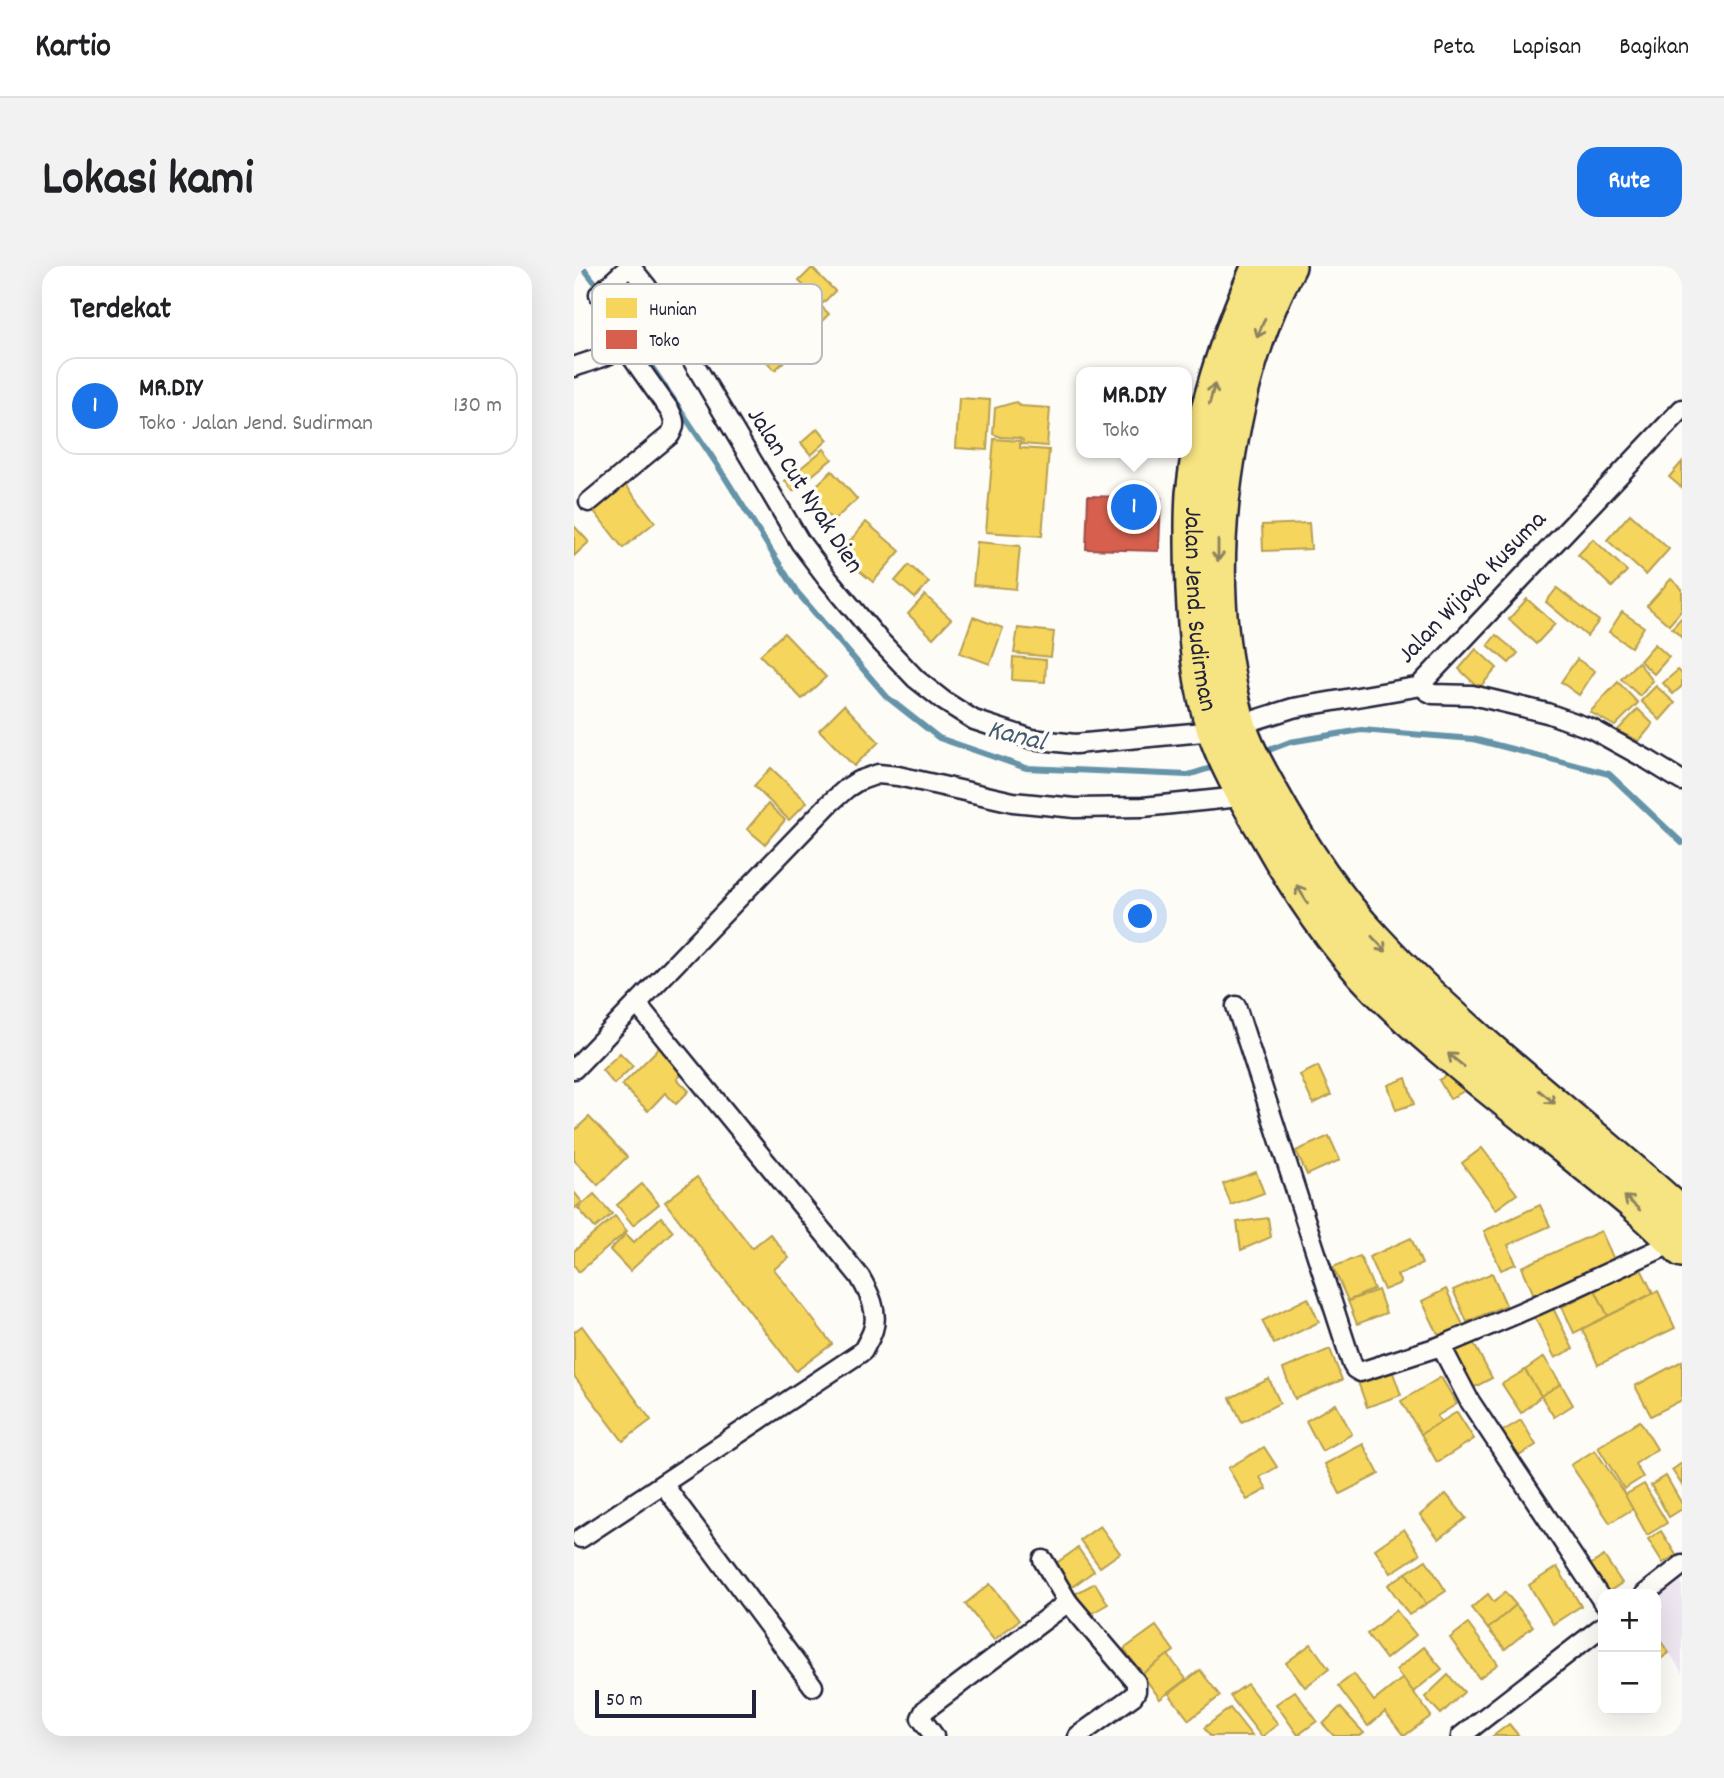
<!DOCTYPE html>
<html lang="id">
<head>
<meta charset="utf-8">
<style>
	:root { --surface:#fff; --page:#f2f2f2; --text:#202124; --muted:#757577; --line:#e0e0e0; --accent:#1a73e8 }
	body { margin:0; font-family:Dekko,sans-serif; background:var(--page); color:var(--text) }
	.controls { position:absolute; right:21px; bottom:21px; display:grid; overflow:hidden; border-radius:14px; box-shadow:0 7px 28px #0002 }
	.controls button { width:63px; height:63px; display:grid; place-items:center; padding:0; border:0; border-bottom:2px solid var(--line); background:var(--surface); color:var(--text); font:35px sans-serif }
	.scale { position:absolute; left:21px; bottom:18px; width:161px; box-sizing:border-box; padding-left:7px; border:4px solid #22223b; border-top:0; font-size:19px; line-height:24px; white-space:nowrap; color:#22223b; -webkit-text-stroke:5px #fdfcf7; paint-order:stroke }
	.you { position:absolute; left:567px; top:651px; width:24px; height:24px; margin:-18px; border:5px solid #fff; border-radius:50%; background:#1a73e8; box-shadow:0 0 0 10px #1a73e833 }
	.badge { display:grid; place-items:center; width:46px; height:46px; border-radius:50%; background:var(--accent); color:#fff; font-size:23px; font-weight:700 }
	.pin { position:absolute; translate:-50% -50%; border:4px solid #fff; box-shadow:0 2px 7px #0006 }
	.popup { position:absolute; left:502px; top:101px; width:116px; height:91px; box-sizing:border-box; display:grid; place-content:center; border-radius:14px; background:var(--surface); filter:drop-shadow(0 2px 5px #0005); font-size:23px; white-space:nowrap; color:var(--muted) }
	.popup b { font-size:26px; color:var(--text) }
	.popup::after { content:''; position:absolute; left:50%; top:100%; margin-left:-14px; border:14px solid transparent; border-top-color:var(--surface) }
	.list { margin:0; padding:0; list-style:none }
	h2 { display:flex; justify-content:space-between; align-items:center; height:91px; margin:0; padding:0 28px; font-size:30px }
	h2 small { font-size:23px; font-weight:400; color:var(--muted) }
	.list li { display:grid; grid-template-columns:46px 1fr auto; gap:21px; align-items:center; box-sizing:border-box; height:98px; margin:0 14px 14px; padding:0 14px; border:2px solid var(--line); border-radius:21px }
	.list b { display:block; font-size:26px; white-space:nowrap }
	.list p { margin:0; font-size:23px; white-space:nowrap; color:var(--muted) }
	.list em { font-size:23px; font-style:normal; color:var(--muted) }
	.map { position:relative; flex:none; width:1108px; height:1470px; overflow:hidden; border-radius:21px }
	header { display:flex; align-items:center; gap:42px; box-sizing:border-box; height:98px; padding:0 35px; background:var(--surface); border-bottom:2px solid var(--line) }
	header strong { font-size:33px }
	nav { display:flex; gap:38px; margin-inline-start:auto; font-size:24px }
	.intro { display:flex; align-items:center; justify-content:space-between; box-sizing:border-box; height:168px; padding:0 42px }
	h1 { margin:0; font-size:49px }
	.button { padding:18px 32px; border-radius:21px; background:var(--accent); color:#fff; font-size:24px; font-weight:700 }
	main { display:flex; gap:42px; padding:0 42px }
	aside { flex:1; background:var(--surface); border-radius:21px; box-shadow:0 7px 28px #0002 }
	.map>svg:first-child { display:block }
	.built { fill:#eee6f0 }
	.homes { fill:#f6d55c; stroke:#b69f52; stroke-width:2 }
	.shops { fill:#d6604d; stroke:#a04d48; stroke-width:2 }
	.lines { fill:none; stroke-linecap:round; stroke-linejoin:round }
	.stream { stroke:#6593a8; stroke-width:6 }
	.street-casing { stroke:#22223b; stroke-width:23 }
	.highway-casing { stroke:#22223b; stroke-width:38 }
	.street { stroke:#fdfcf7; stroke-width:18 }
	.highway { stroke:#f6e381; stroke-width:33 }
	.oneway { stroke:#8c825e }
	.labels { text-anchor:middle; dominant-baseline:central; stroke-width:7; stroke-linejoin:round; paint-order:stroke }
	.street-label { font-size:26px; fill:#22223b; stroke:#fdfcf7 }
	.water-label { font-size:28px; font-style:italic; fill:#435a71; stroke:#fdfcf7 }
	.key { fill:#fdfcf7; stroke:#bbbbbf; stroke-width:2 }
	.key-label { font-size:19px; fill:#22223b }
</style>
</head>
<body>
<header>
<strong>Kartio</strong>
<nav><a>Peta</a><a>Lapisan</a><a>Bagikan</a></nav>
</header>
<div class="intro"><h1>Lokasi kami</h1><a class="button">Rute</a></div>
<main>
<aside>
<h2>Terdekat<small></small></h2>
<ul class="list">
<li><span class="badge">1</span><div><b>MR.DIY</b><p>Toko · Jalan Jend. Sudirman</p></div><em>130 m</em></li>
</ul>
</aside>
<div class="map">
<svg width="1108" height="1470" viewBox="0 0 1108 1470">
	<rect width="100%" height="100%" fill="#fdfcf7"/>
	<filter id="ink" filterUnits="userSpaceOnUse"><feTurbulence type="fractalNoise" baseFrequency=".0143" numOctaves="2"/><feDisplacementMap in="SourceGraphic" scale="14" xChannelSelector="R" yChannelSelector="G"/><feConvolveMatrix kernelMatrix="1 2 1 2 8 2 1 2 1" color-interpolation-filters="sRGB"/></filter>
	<g filter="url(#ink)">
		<path class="built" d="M1108,1315V1407L1082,1364V1347L1089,1341L1086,1331Z"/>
		<g class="homes">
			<path d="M238,2L261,25L248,38L225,15Z"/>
			<path d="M229,22L255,48L235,68L227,59L216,69L202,55L213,43L210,40Z"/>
			<path d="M174,36L196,62L170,83L148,58Z"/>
			<path d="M205,65L223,83L201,104L183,86Z"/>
			<path d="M385,132L416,134L413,184L382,182Z"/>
			<path d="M442,136L446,140L476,142L473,180L448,178L449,174L445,172L427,171L419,168L421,142Z"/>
			<path d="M244,162L254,174L237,189L227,177Z"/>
			<path d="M420,173L446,175V182L475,184L468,270L412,266Z"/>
			<path d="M250,183L258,193L219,225L211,215Z"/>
			<path d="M1108,196V222L1095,211Z"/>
			<path d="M258,205L283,233L259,255L234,227Z"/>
			<path d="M51,218L81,256L49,282L19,244Z"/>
			<path d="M1056,248L1095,283L1072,309L1033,274Z"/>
			<path d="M292,256L326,285L299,316L265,288Z"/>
			<path d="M735,257L737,283L689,285L688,259Z"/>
			<path d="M0,260L15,276L0,290Z"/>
			<path d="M1019,273L1053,305L1038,321L1004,289Z"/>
			<path d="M403,276L446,280L442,323L399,319Z"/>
			<path d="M335,299L355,316L341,332L321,315Z"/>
			<path d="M1097,313L1108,323V344L1095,359L1073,340Z"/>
			<path d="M983,322L1025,355L1013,370L972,336Z"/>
			<path d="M351,329L377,353L359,372L334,348Z"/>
			<path d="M953,333L981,358L962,378L935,353Z"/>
			<path d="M1048,346L1070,361L1057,381L1035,366Z"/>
			<path d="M399,351L429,362L416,398L386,387Z"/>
			<path d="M1108,351V372L1098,362Z"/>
			<path d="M444,362L480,366L477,391L440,387Z"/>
			<path d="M210,367L252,411L228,433L186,389Z"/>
			<path d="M922,369L944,387L935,397L914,379Z"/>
			<path d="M1081,378L1095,391L1080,408L1066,395Z"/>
			<path d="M902,383L923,402L905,422L885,403Z"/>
			<path d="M439,391L472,394L471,416L438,414Z"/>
			<path d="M1003,393L1021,405L1005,429L987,416Z"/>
			<path d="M1064,396L1079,415L1066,430L1047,413Z"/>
			<path d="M1104,404L1108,408V420L1099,428L1089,417Z"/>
			<path d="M1044,416L1064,437L1041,460L1016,446Z"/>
			<path d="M1082,420L1101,437L1086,454L1067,435Z"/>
			<path d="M270,439L305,476L280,500L245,464Z"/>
			<path d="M1064,443L1079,458L1065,475L1043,465Z"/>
			<path d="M197,502L233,536L215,554L180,520Z"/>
			<path d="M194,538L211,554L191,578L173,563Z"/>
			<path d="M87,780L112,805L103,813L115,825L102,838L91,827L74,845L48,819Z"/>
			<path d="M46,787L59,800L40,818L28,804Z"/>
			<path d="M744,800L757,829L739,838L726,809Z"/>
			<path d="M885,802L897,821L876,833L865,814Z"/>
			<path d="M832,812L840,838L822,844L814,819Z"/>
			<path d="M15,851L53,891L24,919L0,894V865Z"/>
			<path d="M755,870L766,894L733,909L722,885Z"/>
			<path d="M908,882L943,928L922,943L888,897Z"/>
			<path d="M682,906L690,927L657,939L649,918Z"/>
			<path d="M123,911L178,982L196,968L215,992L200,1003L258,1078L222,1105L91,936Z"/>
			<path d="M68,918L85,938L59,959L43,939Z"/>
			<path d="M0,926L8,936L0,943Z"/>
			<path d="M20,928L38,948L21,962L4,942Z"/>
			<path d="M966,939L976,960L934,979L942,998L927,1004L910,965Z"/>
			<path d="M41,950L53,965L5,1006L0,999V985Z"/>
			<path d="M87,951L99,965L56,1005L36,984L52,968L60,976Z"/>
			<path d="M694,952L697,971L667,984L663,956Z"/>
			<path d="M1027,965L1042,998L962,1034L948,1001Z"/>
			<path d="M837,972L848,998L823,1009L827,1017L810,1024L795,991Z"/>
			<path d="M786,990L800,1023L774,1035L759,1001Z"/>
			<path d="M1066,1001L1079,1027L1034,1050L1021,1024Z"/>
			<path d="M918,1007L932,1039L893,1056L879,1024Z"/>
			<path d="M872,1023L891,1063L867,1074L848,1035Z"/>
			<path d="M804,1024L812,1047L783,1058L774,1035Z"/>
			<path d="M1021,1024L1034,1050L1000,1067L988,1041Z"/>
			<path d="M1084,1025L1101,1062L1024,1099L1008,1063Z"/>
			<path d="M734,1032L745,1056L700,1078L688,1055Z"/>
			<path d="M977,1038L999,1083L981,1092L959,1048Z"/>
			<path d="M8,1060L77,1154L49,1175L0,1110V1066Z"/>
			<path d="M899,1076L918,1112L895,1124L876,1087Z"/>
			<path d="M756,1083L768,1114L721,1133L709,1103Z"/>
			<path d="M970,1091L987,1118L967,1130L951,1104Z"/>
			<path d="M1108,1095V1134L1077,1150L1061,1120Z"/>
			<path d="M818,1104L827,1129L793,1141L784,1116Z"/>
			<path d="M951,1104L967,1130L947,1147L928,1118Z"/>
			<path d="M867,1111L883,1138L863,1150L867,1156L847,1168L827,1135Z"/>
			<path d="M695,1113L706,1137L668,1156L656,1132Z"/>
			<path d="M987,1118L999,1139L980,1151L967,1130Z"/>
			<path d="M762,1138L778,1168L748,1185L732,1155Z"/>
			<path d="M883,1146L900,1173L863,1196L847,1168Z"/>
			<path d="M947,1154L962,1179L937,1195L922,1169Z"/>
			<path d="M1066,1155L1083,1183L1061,1198L1069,1211L1050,1223L1024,1181Z"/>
			<path d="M789,1178L805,1208L766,1228L751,1198Z"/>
			<path d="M690,1181L703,1201L686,1211L693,1223L673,1234L654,1202Z"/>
			<path d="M1021,1184L1060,1242L1036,1257L997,1199Z"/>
			<path d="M1108,1197V1219L1098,1204Z"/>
			<path d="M1092,1210L1108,1238V1243L1095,1251L1077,1219Z"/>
			<path d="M1070,1218L1093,1257L1073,1269L1051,1229Z"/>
			<path d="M872,1228L892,1252L865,1273L846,1249Z"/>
			<path d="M526,1260L546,1287L526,1301L506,1274Z"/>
			<path d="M830,1263L846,1288L817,1307L801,1283Z"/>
			<path d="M1087,1265L1102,1289L1089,1297L1074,1273Z"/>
			<path d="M504,1282L520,1305L495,1323L478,1300Z"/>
			<path d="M1030,1290L1048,1317L1031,1328L1010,1303Z"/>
			<path d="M852,1294L872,1325L852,1338L832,1307Z"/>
			<path d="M983,1301L1007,1340L979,1358L955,1319Z"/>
			<path d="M832,1307L852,1338L835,1349L814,1319Z"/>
			<path d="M521,1317L534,1338L512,1351L499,1329Z"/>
			<path d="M416,1318L445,1354L420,1374L391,1338Z"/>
			<path d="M931,1326L942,1339L914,1363L897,1342L914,1328L920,1336Z"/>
			<path d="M942,1339L959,1360L931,1383L914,1363Z"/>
			<path d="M822,1344L842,1369L812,1393L793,1368Z"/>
			<path d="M894,1358L924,1398L905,1412L876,1372Z"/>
			<path d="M582,1360L600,1385L568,1408L550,1383Z"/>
			<path d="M1082,1368L1095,1387L1082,1396Z"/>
			<path d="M737,1378L755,1403L731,1421L712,1397Z"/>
			<path d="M850,1381L868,1403L839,1426L822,1404Z"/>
			<path d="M594,1389L612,1413L586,1433L568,1408Z"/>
			<path d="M626,1404L646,1430L615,1454L595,1428Z"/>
			<path d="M780,1408L800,1435L829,1412L857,1450L830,1470L811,1446L794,1460L764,1420Z"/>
			<path d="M874,1409L890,1426L867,1448L851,1431Z"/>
			<path d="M673,1418L704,1458L689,1470H687L656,1430Z"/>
			<path d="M721,1425L743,1455L724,1469L702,1438Z"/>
			<path d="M766,1441L790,1467L786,1470H760L749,1458Z"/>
			<path d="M656,1442L678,1470H636L630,1462Z"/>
			<path d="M935,1458L945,1470H919Z"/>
		</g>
		<path class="shops" d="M514,230L587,232L585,285L512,283Z"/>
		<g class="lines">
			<g class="stream">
				<path d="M8,0L26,23"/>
				<path d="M51,61L142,197L223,326L313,431L365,472L452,502L614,509L643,500"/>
				<path d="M687,487L716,476L787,464L899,473L1035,508L1108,577"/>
			</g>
			<defs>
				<g id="street">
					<path d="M56,0L73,21L98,60L226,276L254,313L305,374L342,413L370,435L400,454L458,473L501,478L640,465L652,463L719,442L848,420L849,416L1108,143"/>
					<path d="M0,101C10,97 36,90 43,84C57,72 32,40 25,28L56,0"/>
					<path d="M15,236L96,169C102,159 101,155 96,145L48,77"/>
					<path d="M848,420L853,425L859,428L898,429L932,437L973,447L1018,463L1074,494L1108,515"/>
					<path d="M662,740L778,1098L781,1103L786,1106L867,1080L961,1040L1101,976"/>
					<path d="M0,803L256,537L273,522L284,515L304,508L324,510L439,536L501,542L569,541L676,530"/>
					<path d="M867,1080L895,1134L1029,1336"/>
					<path d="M89,1218L239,1420"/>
					<path d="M7,1272L289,1085C292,1078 297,1071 299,1064C305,1045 295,1027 286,1011L63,738"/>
					<path d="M469,1294L494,1336L562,1416V1425L559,1430L504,1470"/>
					<path d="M1071,1328L1108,1299"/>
					<path d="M360,1470L347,1452L351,1444L494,1336"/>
					<path d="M887,1470L1029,1360"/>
				</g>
				<g id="highway">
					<path id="s1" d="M685,0C653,73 627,148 619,228C617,259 618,292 619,323C621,370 625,420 640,464C653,503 677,541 697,576C730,635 768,690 818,737C878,795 946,845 1010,897C1044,924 1080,952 1108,984"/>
					<path d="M715,0C676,72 657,155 648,236C641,302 644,370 659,435C662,448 665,461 670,473C677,491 687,508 696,524C725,577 759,630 801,674C894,775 1007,856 1108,949"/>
				</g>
			</defs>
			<use href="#street" class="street-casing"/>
			<use href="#highway" class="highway-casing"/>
			<use href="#street" class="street"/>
			<use href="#highway" class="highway"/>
		</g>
		<defs><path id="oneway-shaft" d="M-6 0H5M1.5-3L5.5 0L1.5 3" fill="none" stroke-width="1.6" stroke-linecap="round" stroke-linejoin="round" transform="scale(1.75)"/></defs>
		<g class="oneway">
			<use href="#oneway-shaft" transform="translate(687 62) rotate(112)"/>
			<use href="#oneway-shaft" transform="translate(638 128) rotate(-75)"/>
			<use href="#oneway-shaft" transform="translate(644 285) rotate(90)"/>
			<use href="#oneway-shaft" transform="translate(728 628) rotate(-122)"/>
			<use href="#oneway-shaft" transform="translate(805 678) rotate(47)"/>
			<use href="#oneway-shaft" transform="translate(882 794) rotate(-141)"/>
			<use href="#oneway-shaft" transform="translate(973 831) rotate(40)"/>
			<use href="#oneway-shaft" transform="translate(1058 937) rotate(-138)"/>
		</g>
	</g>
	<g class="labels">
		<g class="street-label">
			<text transform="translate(230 225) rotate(57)">Jalan Cut Nyak Dien</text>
			<text transform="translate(899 322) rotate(-46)">Jalan Wijaya Kusuma</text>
			<text stroke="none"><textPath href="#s1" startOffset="354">Jalan Jend. Sudirman</textPath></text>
		</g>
		<g class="water-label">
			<text transform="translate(442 472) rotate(14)">Kanal</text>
		</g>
	</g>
	<rect x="18" y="18" width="230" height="80" rx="10" class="key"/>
	<rect x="32" y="32" width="31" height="20" fill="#f6d55c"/>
	<rect x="32" y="64" width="31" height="19" fill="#d6604d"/>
	<g class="key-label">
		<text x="75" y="49">Hunian</text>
		<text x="75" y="80">Toko</text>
	</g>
</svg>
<div class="controls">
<button>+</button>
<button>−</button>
</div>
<div class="scale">50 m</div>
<div class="you"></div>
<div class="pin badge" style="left:560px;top:241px">1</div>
<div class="popup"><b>MR.DIY</b>Toko</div>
</div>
</main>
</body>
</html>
